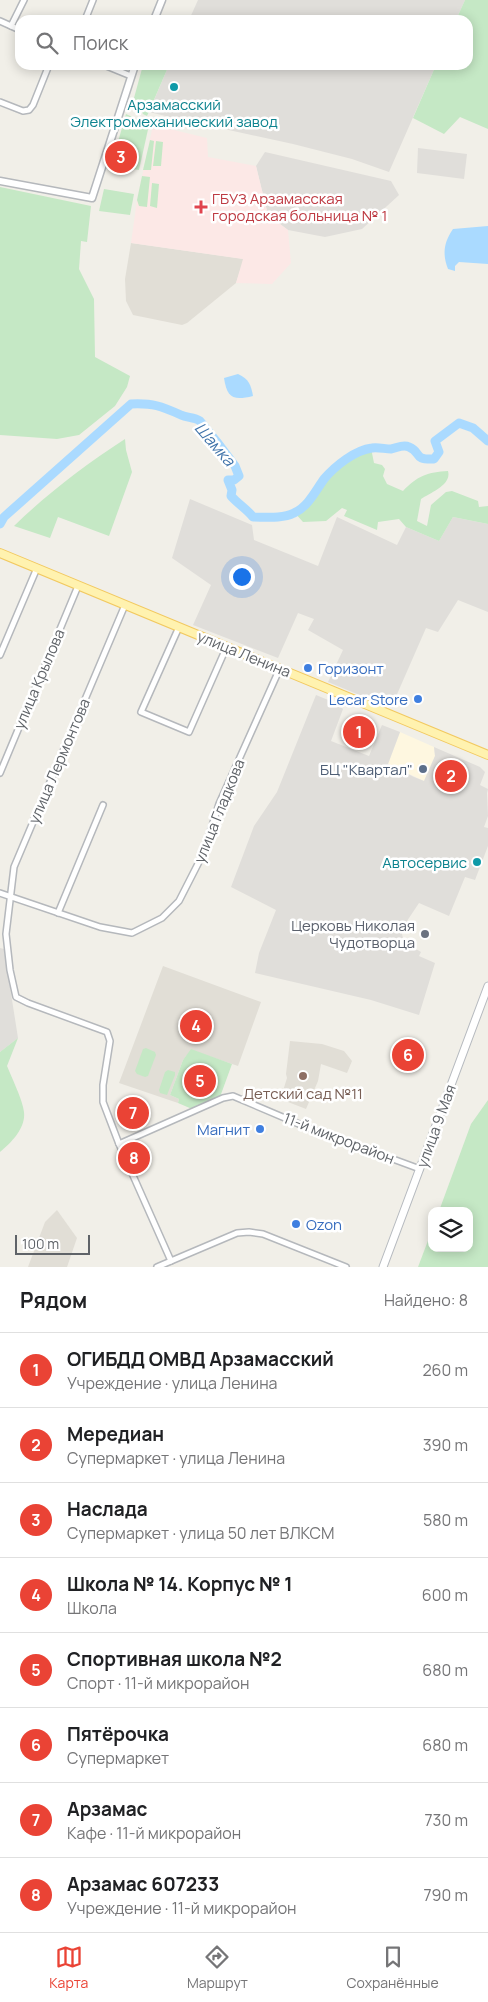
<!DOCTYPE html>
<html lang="ru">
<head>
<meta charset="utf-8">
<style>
	:root { --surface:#fff; --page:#f6f6f6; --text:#202124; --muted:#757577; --line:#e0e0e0; --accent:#ea4335 }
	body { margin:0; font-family:Manrope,sans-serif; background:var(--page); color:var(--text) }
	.controls { position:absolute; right:15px; bottom:15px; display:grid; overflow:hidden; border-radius:10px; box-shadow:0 2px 12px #0003 }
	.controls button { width:45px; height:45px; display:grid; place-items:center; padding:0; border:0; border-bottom:1px solid var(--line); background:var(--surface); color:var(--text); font:25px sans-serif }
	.scale { position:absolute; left:15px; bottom:12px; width:75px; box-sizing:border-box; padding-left:5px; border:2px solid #5f6368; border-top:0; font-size:14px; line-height:18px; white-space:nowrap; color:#5f6368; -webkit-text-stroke:4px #fff; paint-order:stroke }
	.you { position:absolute; left:241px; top:576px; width:18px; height:18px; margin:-12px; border:4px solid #fff; border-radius:50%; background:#1a73e8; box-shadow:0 0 0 8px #1a73e833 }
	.badge { display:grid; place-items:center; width:32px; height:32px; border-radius:50%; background:var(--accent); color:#fff; font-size:16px; font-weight:700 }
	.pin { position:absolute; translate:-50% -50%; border:2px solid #fff; box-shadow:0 1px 5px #0006 }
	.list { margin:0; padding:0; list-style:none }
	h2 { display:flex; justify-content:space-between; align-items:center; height:65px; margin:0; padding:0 20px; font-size:21px }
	h2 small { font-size:16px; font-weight:400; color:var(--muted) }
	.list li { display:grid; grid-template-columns:32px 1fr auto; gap:15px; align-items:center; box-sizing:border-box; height:75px; padding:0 20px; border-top:1px solid var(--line) }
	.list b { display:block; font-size:19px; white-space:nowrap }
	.list p { margin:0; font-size:16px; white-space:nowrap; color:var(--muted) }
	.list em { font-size:16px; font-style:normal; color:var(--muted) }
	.icon { flex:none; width:28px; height:28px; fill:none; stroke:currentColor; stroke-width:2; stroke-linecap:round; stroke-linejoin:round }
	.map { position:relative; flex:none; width:488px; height:1267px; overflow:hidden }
	.search { position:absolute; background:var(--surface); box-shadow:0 2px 12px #0003; left:15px; right:15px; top:15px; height:55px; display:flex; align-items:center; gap:12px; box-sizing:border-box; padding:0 18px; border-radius:15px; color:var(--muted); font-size:19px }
	.sheet { height:665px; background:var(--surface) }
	nav { display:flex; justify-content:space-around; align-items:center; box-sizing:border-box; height:70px; border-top:1px solid var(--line); background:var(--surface); font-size:14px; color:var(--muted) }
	nav a { display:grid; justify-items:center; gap:2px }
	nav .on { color:var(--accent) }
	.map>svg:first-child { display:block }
	.commercial { fill:#fef7e0 }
	.industrial { fill:#e0deda }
	.education { fill:#e1ded6 }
	.medical { fill:#fce8e6 }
	.green { fill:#c5e8c5 }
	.water { fill:#aadaff }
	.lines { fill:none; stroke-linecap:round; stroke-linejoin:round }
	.river { stroke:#aadaff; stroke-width:9 }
	.minor-casing { stroke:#b5b8bc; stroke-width:8 }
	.tertiary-casing { stroke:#b5b8bc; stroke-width:9 }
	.secondary-casing { stroke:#b6babf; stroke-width:9 }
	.primary-casing { stroke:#f2c960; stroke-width:10 }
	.minor { stroke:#fff; stroke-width:5 }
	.tertiary { stroke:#fff; stroke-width:6 }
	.secondary { stroke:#fff; stroke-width:7 }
	.primary { stroke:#fff2af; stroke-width:8 }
	.culture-dot { fill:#0f9aa8; stroke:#fff; stroke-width:2 }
	.health-dot { fill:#e0444e; stroke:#fff; stroke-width:2 }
	.shop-dot { fill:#3f7fe0; stroke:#fff; stroke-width:2 }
	.service-dot { fill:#5c6f8a; stroke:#fff; stroke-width:2 }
	.worship-dot { fill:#6b7280; stroke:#fff; stroke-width:2 }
	.education-dot { fill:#8d6e63; stroke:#fff; stroke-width:2 }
	.labels { text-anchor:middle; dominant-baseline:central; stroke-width:5; stroke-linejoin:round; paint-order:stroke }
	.culture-label { font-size:15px; fill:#0d838f; stroke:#fff }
	.health-label { font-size:15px; fill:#be3a42; stroke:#fff; text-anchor:start }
	.street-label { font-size:15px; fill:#5f6368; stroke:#fff }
	.shop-label { font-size:15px; fill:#366cbe; stroke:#fff; text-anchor:start }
	.service-label { font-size:15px; fill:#4e5e75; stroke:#fff; text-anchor:end }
	.worship-label { font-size:15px; fill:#5b616d; stroke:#fff; text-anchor:end }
	.education-label { font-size:15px; fill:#785e54; stroke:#fff }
	.water-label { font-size:16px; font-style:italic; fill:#4174aa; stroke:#fff }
</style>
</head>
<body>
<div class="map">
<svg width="488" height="1267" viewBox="0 0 488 1267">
	<rect width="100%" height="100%" fill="#f1efe8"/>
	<path class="commercial" d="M400,732L434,747L435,756L424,781L388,764Z"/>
	<g class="industrial">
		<path d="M198,0H465L456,20H189Z"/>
		<path d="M169,65H436L389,172L352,159L293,144L192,122L190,117L184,116L178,119L149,112Z"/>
		<path d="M418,148L467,154L464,179L417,173Z"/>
		<path d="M265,152L391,181L399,195L362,229L325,237L288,230L268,215L256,166Z"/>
		<path d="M190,499L252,525L254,540L318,566L337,517L397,545L406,527L439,541L453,517L488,524V612L458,600L438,632L426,628L391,708L328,682L343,650L308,630L314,619L298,613L278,658L193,625L211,585L172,558Z"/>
		<path d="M316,695L338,704L343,709L331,741L369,756L382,725L400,732L388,764L414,777L424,781L435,756L434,747L480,767L485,772L480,785L488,789L487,793L488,816L484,827L488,828V846L475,880L465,877L449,916L419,903L401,930L404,942L421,952L419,956L435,963L419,1015L371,1000L255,973L259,953L276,910L231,887L254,826L277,792Z"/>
		<path d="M0,948L4,949L18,1038L0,1052Z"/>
	</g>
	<g class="education">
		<path d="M131,243L244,259L236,283L187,323L182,325L133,315L126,301L125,279Z"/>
		<path d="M163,966L261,1002L238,1066L191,1050L183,1060L170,1095L179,1099L178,1103L119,1083Z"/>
		<path d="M290,1041L322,1044L344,1051L352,1061L347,1073L321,1064L318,1081L306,1109L288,1102L289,1097L282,1094L287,1078L286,1074Z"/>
		<path d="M57,1210L77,1238L67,1267H28L45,1222Z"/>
	</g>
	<path class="medical" d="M153,125L207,138L208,157L256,166L268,215L288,230L291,263L272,284L236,283L243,259L131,243L137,200Z"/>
	<g class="green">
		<path d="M465,0H488V129L460,117L444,134L413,118L436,65H468V20H456Z"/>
		<path d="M143,65H169L147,116L143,114L134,98Z"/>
		<path d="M126,114L149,125L139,170L111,166Z"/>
		<path d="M150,140L154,141L151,170H143Z"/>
		<path d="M156,141L163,142L161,166H153Z"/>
		<path d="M142,176L150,177L147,207L139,206L137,200Z"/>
		<path d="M152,183L159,184L157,208L150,206Z"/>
		<path d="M0,187L91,206L87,242L81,241L79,269L94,299L95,357L130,376L127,387L115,406L79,435L57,439L0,435Z"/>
		<path d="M104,189L134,194L130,215L99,211Z"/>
		<path d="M125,439L126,450L132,472L109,536L58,517L50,538L14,526C48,493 85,465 125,439Z"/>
		<path d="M371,448L374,463L382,465L385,469L383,476L387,484L403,491C417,476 428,472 448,471C452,485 430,493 421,499L417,521L427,526L431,505L446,492L452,491L478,501L479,507L488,506V524L453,517L439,541L406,527L399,519L378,522L377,530L344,516L347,510L342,508L326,521L303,522L295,513L310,499L332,470L357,454Z"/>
		<path d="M18,1038L7,1066C12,1078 23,1101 24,1112C26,1128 11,1143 0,1152V1052Z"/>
		<path d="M146,1048L155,1052L156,1055L148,1076L145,1077L137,1074L135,1071L143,1049Z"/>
		<path d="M191,1049L232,1064L220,1097L192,1109L178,1103L179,1099L170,1095L183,1060Z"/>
		<path d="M168,1070L175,1072V1075L167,1095L160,1093L159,1090L165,1072Z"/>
		<path d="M488,1100V1267H418L432,1230V1248H469V1211H439L471,1124Z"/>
	</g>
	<g class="water">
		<path d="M488,226V264L459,262L455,266V271L448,269C442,254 444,242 453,229Z"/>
		<path d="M238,374C249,379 251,385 253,396C233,401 227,398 224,378Z"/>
	</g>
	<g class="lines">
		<path class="river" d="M0,524L4,517L131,404C153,403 161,406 181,415C187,418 194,417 200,421L217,442L235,466L239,476L234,480H228L232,490L231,496C238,504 247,509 253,517C266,517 282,519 294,513C308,507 316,490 324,479C335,466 355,450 372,448C378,447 385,449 391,449C397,448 403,444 409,447C422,452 412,460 434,459L439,452L435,441L459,423L473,428L488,441"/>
		<defs>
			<g id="minor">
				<path d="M85,20L93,0"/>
				<path d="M0,21L20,30"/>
				<path d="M11,26L24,0"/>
				<path d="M104,65L131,76"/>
				<path d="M0,102L23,111L29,110L33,105L49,65"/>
				<path d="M125,605L14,867L6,934L10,970L16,997L28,1003L107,1032L110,1041L103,1085V1102L119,1144L171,1261L237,1233L249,1232L263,1234L346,1267"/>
				<path d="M179,627L141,712L189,732L227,646"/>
				<path d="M0,655L37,568"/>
				<path d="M0,773L78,586"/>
				<path d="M0,893L100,927L132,933L162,918L179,901L203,854L219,804L280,668"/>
				<path d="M58,913L103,805"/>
				<path d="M119,1144L223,1098L233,1096L306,1127L420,1169"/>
				<path d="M157,1267L171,1261"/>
			</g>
			<g id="tertiary">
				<path d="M154,20L162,0"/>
				<path d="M0,181L92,198L135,65"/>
			</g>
			<path id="secondary" d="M383,1267L488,986"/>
			<path id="primary" d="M0,553L488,755"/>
		</defs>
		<use href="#minor" class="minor-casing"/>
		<use href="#tertiary" class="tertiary-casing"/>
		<use href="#secondary" class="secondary-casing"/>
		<use href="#primary" class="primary-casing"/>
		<use href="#minor" class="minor"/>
		<use href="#tertiary" class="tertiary"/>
		<use href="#secondary" class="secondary"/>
		<use href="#primary" class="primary"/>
	</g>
	<g class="culture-dot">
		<circle cx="174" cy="87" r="5"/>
		<circle cx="477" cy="862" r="5"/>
	</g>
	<path class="health-dot" d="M198.5 199.5h5v5h5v5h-5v5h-5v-5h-5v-5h5z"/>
	<g class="shop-dot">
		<circle cx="308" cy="668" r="5"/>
		<circle cx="418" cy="699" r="5"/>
		<circle cx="260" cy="1129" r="5"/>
		<circle cx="296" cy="1224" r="5"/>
	</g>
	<circle class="service-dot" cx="423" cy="769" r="5"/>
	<circle class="worship-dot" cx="425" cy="934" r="5"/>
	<circle class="education-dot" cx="303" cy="1076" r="5"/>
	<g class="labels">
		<g class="culture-label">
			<text x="174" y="104">Арзамасский<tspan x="174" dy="17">Электромеханический завод</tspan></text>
			<text x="467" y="862" text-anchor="end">Автосервис</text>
		</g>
		<g class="health-label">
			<text x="212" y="198">ГБУЗ Арзамасская<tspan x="212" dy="17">городская больница № 1</tspan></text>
		</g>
		<g class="street-label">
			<text transform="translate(244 654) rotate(22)">улица Ленина</text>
			<text transform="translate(39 679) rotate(-67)">улица Крылова</text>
			<text transform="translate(59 761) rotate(-67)">улица Лермонтова</text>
			<text transform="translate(219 811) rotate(-68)">улица Гладкова</text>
			<text transform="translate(436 1126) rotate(-70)">улица 9 Мая</text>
			<text transform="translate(339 1138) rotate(21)">11-й микрорайон</text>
		</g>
		<g class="shop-label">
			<text x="318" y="668">Горизонт</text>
			<text x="408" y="699" text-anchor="end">Lecar Store</text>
			<text x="250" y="1129" text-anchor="end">Магнит</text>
			<text x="306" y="1224">Ozon</text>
		</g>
		<g class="service-label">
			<text x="413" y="769">БЦ "Квартал"</text>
		</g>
		<g class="worship-label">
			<text x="415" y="925">Церковь Николая<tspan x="415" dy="17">Чудотворца</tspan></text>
		</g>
		<g class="education-label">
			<text x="303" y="1093">Детский сад №11</text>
		</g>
		<g class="water-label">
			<text transform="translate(215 444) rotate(49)">Шамка</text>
		</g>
	</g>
</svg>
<div class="controls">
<button><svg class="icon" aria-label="layers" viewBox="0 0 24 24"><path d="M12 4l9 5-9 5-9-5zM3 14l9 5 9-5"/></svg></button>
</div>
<div class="scale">100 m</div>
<div class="you"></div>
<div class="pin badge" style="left:359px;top:732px">1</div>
<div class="pin badge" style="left:451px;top:776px">2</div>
<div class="pin badge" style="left:121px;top:157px">3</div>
<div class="pin badge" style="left:196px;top:1026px">4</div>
<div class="pin badge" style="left:200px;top:1081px">5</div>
<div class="pin badge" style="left:408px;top:1055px">6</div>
<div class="pin badge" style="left:133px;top:1113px">7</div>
<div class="pin badge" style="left:134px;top:1158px">8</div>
<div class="search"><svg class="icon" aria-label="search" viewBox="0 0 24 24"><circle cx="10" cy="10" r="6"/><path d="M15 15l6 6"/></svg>Поиск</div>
</div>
<section class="sheet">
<h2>Рядом<small>Найдено: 8</small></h2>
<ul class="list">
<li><span class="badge">1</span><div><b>ОГИБДД ОМВД Арзамасский</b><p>Учреждение · улица Ленина</p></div><em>260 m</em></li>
<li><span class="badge">2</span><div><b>Мередиан</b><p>Супермаркет · улица Ленина</p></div><em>390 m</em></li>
<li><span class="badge">3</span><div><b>Наслада</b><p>Супермаркет · улица 50 лет ВЛКСМ</p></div><em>580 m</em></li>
<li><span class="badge">4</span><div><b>Школа № 14. Корпус № 1</b><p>Школа</p></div><em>600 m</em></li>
<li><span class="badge">5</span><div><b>Спортивная школа №2</b><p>Спорт · 11-й микрорайон</p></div><em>680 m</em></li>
<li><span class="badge">6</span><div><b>Пятёрочка</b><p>Супермаркет</p></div><em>680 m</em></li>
<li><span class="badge">7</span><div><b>Арзамас</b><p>Кафе · 11-й микрорайон</p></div><em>730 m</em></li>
<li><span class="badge">8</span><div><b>Арзамас 607233</b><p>Учреждение · 11-й микрорайон</p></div><em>790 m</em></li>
</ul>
</section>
<nav>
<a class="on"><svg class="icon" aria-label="map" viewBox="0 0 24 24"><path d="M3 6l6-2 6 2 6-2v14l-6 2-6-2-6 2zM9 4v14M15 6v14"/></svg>Карта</a>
<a><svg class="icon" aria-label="directions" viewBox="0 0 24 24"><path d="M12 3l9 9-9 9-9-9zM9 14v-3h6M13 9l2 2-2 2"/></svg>Маршрут</a>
<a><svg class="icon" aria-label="saved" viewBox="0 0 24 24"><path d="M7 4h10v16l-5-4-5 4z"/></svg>Сохранённые</a>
</nav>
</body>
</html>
